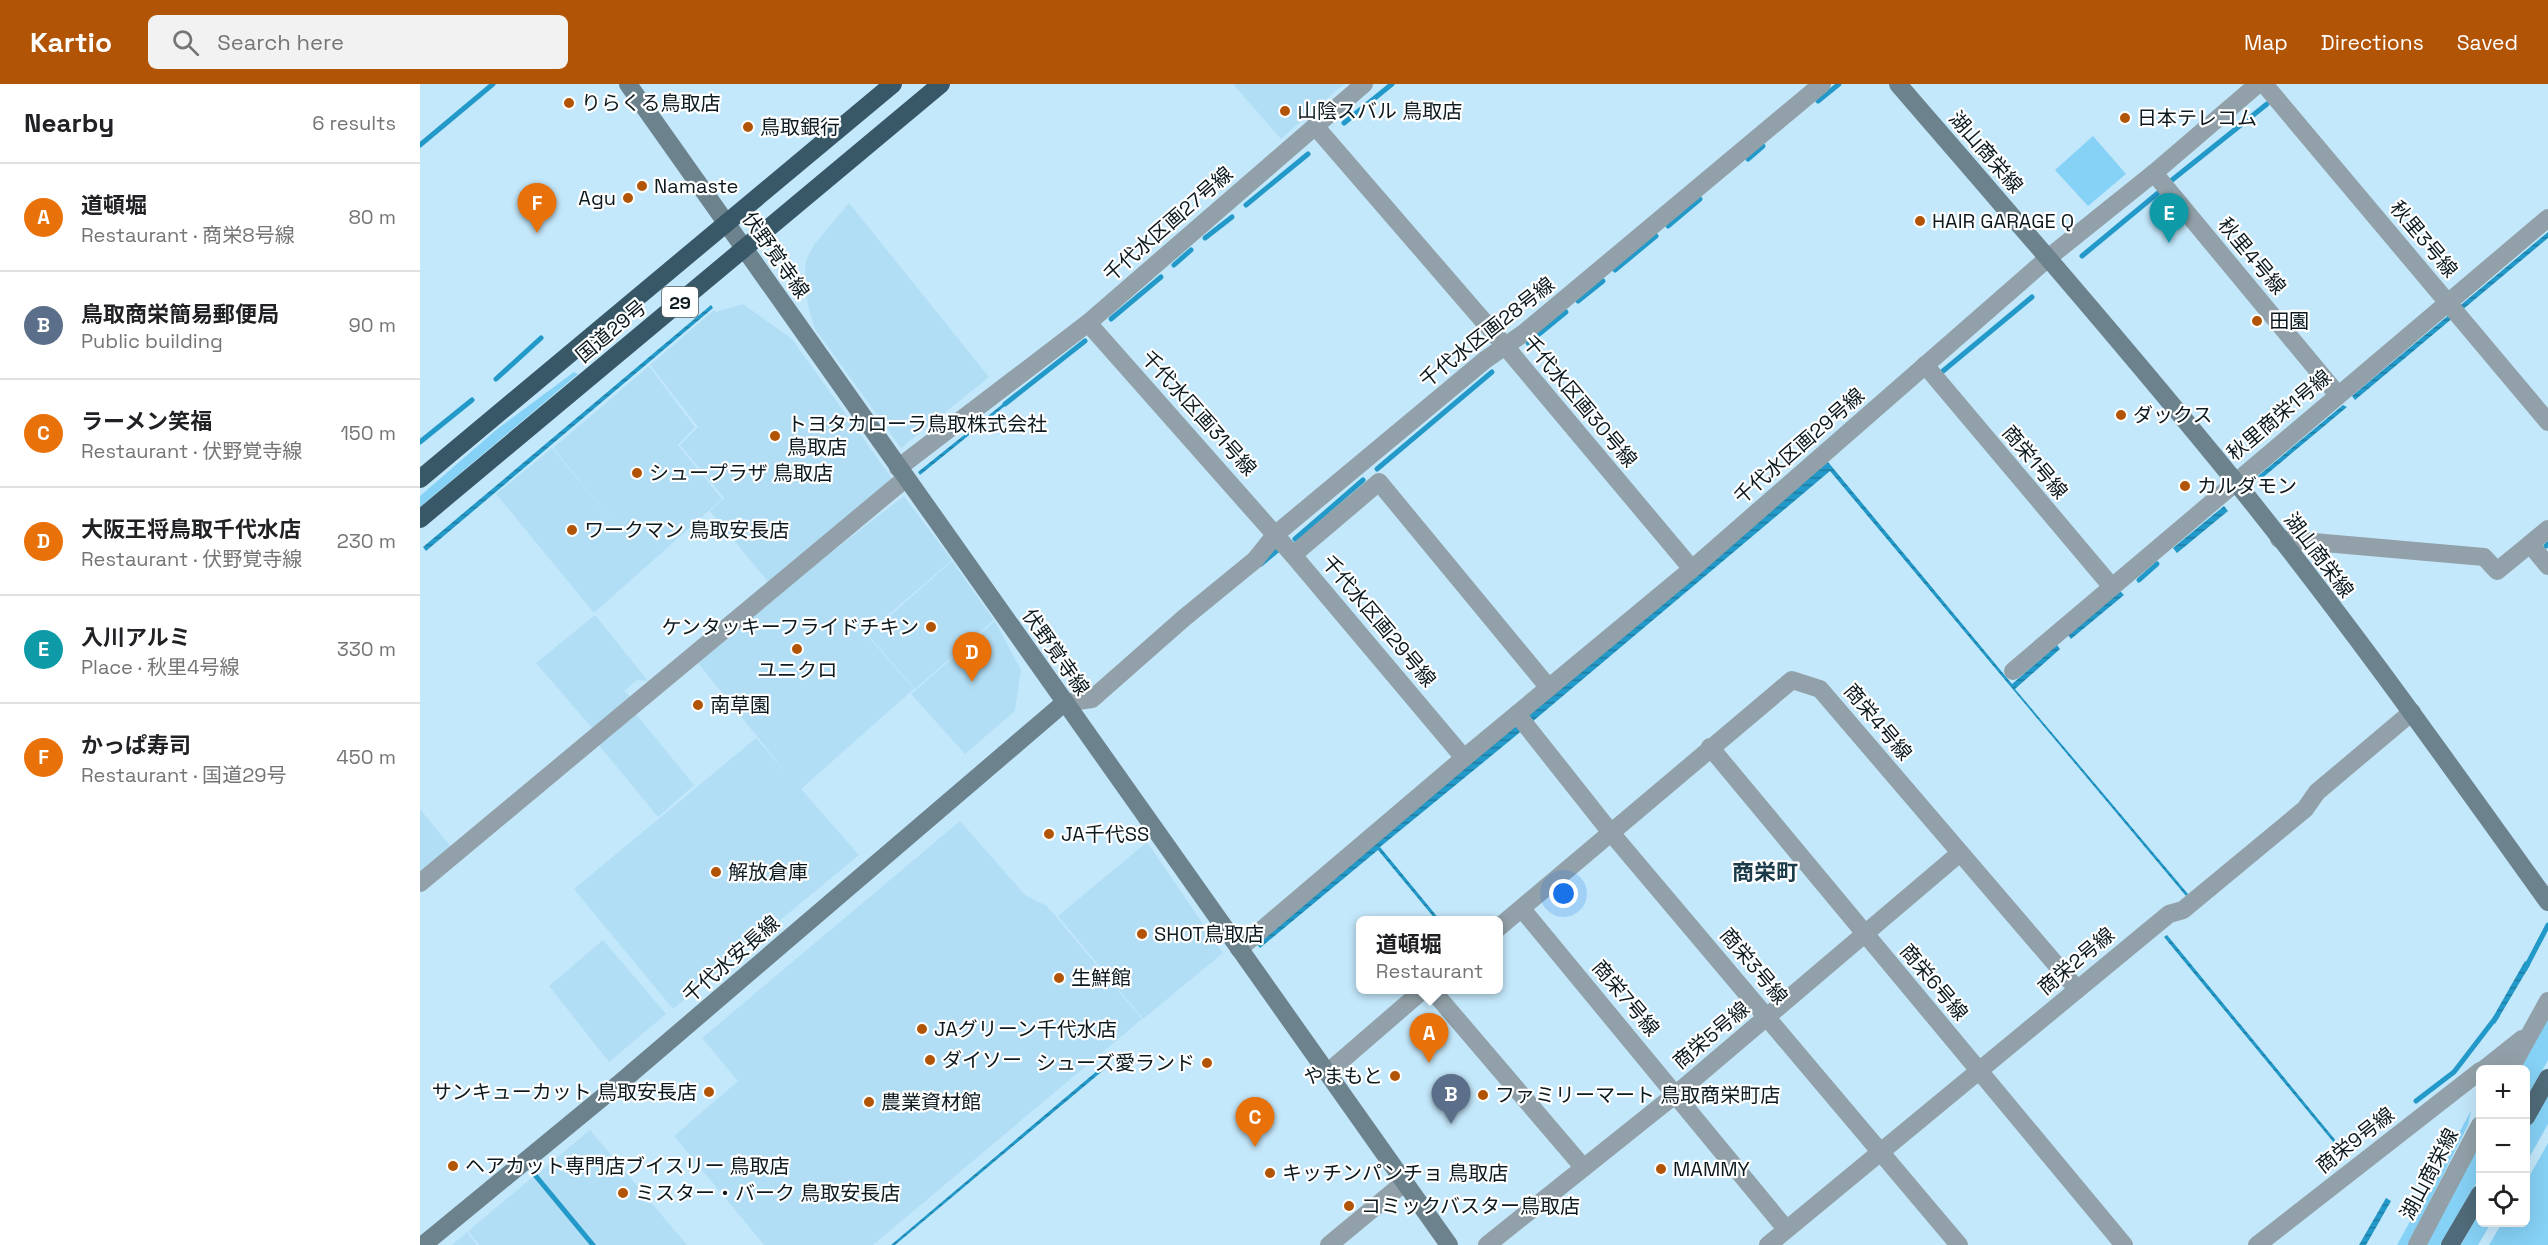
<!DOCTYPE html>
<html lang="en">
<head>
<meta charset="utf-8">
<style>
	:root { --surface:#fff; --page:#f2f2f2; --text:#202124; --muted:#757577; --line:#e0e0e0; --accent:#b25405 }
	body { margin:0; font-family:"Space Grotesk","Noto Sans JP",sans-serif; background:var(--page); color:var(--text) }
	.controls { position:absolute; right:18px; bottom:18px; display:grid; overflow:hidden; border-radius:9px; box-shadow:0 6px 24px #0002 }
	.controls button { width:54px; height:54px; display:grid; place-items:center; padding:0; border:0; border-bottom:2px solid var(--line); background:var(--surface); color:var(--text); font:30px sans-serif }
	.you { position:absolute; left:1144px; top:810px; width:21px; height:21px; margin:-15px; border:4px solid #fff; border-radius:50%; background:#1a73e8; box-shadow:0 0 0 9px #1a73e833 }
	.badge { display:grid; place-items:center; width:39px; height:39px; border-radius:50%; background:var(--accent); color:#fff; font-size:20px; font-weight:700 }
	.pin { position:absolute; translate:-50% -50px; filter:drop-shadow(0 2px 3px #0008) }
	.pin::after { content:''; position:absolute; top:32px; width:21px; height:18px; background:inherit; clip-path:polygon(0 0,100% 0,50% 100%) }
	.popup { position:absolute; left:936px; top:832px; width:147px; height:78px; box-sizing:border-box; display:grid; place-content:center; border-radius:9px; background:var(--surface); filter:drop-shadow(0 2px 4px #0005); font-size:20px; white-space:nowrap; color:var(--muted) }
	.popup b { font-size:22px; color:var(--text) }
	.popup::after { content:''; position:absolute; left:50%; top:100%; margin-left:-12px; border:12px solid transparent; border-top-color:var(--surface) }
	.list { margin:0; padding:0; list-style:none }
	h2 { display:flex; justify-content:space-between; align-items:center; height:78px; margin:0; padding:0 24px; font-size:26px }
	h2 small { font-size:20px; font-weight:400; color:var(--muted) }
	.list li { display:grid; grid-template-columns:39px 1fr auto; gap:18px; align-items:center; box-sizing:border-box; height:108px; padding:0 24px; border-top:2px solid var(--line) }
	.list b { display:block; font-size:22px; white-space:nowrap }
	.list p { margin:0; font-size:20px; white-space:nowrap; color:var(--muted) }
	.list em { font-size:20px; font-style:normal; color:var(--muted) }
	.icon { flex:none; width:33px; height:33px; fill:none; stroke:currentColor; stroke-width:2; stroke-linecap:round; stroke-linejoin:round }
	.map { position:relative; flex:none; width:2128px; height:1161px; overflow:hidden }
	header { display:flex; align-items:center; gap:36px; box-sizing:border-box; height:84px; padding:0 30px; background:var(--accent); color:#fff }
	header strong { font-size:28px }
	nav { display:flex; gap:33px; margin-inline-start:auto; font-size:21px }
	.search { width:420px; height:54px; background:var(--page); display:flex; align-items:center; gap:15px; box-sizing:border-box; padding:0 21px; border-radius:9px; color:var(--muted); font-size:22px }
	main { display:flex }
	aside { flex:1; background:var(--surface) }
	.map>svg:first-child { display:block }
	.built { fill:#b2def5 }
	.grass { fill:#86d1f6 }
	.water { fill:url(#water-rules) }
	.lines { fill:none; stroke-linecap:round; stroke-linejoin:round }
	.stream { stroke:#2299c8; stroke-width:5 }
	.street { stroke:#92a1a9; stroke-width:18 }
	.secondary { stroke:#6c828d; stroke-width:18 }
	.primary { stroke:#506b79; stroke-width:18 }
	.highway { stroke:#385868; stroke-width:18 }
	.poi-dot { fill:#b25405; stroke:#fff; stroke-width:2 }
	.labels { text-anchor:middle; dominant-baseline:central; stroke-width:4.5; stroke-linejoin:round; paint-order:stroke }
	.shield { fill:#fff; stroke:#555f63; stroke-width:1.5 }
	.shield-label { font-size:18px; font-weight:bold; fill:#0c1a20 }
	.poi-label { font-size:20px; fill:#0c1a20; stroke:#fff; text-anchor:start }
	.street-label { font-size:20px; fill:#0c1a20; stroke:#fff }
	.quarter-label { font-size:22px; font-weight:bold; fill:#1b3b4a; stroke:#fff }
</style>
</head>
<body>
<header>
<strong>Kartio</strong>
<div class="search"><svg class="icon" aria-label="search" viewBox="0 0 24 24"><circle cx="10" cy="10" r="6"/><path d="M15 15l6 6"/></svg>Search here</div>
<nav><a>Map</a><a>Directions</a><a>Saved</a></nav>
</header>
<main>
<aside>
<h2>Nearby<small>6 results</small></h2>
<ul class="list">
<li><span class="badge" style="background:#e8710a">A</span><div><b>道頓堀</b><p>Restaurant · 商栄8号線</p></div><em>80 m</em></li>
<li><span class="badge" style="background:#5c6f8a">B</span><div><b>鳥取商栄簡易郵便局</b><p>Public building</p></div><em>90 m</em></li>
<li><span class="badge" style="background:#e8710a">C</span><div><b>ラーメン笑福</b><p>Restaurant · 伏野覚寺線</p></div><em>150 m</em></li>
<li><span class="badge" style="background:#e8710a">D</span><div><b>大阪王将鳥取千代水店</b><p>Restaurant · 伏野覚寺線</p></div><em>230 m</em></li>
<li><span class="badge" style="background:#0f9aa8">E</span><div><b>入川アルミ</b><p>Place · 秋里4号線</p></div><em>330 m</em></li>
<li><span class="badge" style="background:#e8710a">F</span><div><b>かっぱ寿司</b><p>Restaurant · 国道29号</p></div><em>450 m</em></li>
</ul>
</aside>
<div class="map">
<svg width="2128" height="1161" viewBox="0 0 2128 1161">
	<defs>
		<pattern id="water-rules" width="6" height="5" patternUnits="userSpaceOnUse" patternTransform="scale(1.5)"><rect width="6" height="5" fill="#2299c8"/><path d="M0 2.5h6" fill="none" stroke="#1c7ca2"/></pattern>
	</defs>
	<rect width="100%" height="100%" fill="#c4e8fb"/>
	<g class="built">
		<path d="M813,0H924L861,55Z"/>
		<path d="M429,119L569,293L481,364L395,245L388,222L384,198L386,177L393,162Z"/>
		<path d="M323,220L372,255L473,396L349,499L290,427L304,414L260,361L278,343L230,281L294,226L296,228Z"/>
		<path d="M229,282L275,343L258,361L302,415L174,529L76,410L132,364L203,450L133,364Z"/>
		<path d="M484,412L532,476L446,550L494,605L381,705L439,771L253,925L154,805L336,654L365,687L278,579L405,473Z"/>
		<path d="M532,477L574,536L495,605L448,551Z"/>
		<path d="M175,531L228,597L217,596L204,607L211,613L173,645L116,579Z"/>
		<path d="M575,537L601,586L595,627L545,670L491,610Z"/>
		<path d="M216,630L274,701L238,733L178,660Z"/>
		<path d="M0,725L31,763L0,788Z"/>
		<path d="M540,737L605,811L627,822L722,935L453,1161H344L254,1052L318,997L282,954Z"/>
		<path d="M727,758L803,869L723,935L638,832Z"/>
		<path d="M183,856L246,930L189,978L129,902Z"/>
		<path d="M170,1046L267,1161H174L116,1091Z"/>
		<path d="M114,1092L172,1161H59L48,1147Z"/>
		<path d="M47,1148L57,1161H32Z"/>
	</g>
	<g class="grass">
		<path d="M1673,52L1706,90L1668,122L1635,86Z"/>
		<path d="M154,288L158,290L0,423V412L76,346Z"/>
		<path d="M2128,934V976L2106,1015V986H2100Z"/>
		<path d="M2128,1008V1040L2106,1079V1048Z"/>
		<path d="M2051,1027L2048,1041L1988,1161H1977Z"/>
		<path d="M2060,1056V1093L2020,1161H2004Z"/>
		<path d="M2128,1059V1161H2069L2082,1139L2106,1138V1098Z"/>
		<path d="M2060,1126V1138L2071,1139L2058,1161H2041Z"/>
	</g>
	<g class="water">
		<path d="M2128,148V154L1935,316L1932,312Z"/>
		<path d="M291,221L293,224L6,467L3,463Z"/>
		<path d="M589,315L591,317L500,391L498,388Z"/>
		<path d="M1923,321L1927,323L1841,395L1838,392Z"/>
		<path d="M1408,378L1592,600L1637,561L1640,565L1595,605L1768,810L1766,812L1410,387L1093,654L960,763L1020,836H1016L958,766L840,864L834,857Z"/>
		<path d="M1804,422L1808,427L1757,469L1753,464Z"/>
		<path d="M1700,507L1704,511L1651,555L1648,551Z"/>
		<path d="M1747,851L1926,1069L1924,1071L1744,853Z"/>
		<path d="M2105,877L2110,881L2075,940L2072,935Z"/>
		<path d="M684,981L686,984L475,1161H471Z"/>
		<path d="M1966,1114L1971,1117L1946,1161H1939Z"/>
	</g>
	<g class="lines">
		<g class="stream">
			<path d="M1398,17L1419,0"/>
			<path d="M924,39L972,0"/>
			<path d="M0,61L73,0"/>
			<path d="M1328,75L1343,62"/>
			<path d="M1752,96L1847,20"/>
			<path d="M826,121L888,70"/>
			<path d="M1248,142L1280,115"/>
			<path d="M785,154L812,133"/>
			<path d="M1662,172L1738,109"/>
			<path d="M754,181L771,166"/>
			<path d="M1195,186L1236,152"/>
			<path d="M1158,217L1183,197"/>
			<path d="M691,235L741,193"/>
			<path d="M1108,259L1146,228"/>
			<path d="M1523,287L1612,213"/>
			<path d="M76,295L121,254"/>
			<path d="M585,320L665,257"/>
			<path d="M0,358L52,316"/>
			<path d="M957,385L1072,288"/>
			<path d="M875,455L943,396"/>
			<path d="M2126,462L2128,460"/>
			<path d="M841,480L860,464"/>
			<path d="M1719,496L1737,480"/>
			<path d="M2105,885L2128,841"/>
			<path d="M1996,1017L2034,988L2077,932"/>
			<path d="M115,1091L173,1161"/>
		</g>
		<g class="street">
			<path d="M1844,0L2128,338"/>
			<path d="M895,42L1085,262L1272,485"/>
			<path d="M1734,89L1918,311"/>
			<path d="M668,239L873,471"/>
			<path d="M1505,281L1692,503"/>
			<path d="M478,384L668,239L944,0"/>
			<path d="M2128,445L2110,460L2128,482"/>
			<path d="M1859,455L2064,473L2077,487L2110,460"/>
			<path d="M1593,587L2128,134"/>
			<path d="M1129,604L959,398L873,471L1044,674L1272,485L1628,174L1734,89L1838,0"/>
			<path d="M644,619L672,615L764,534L835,476L856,450L1065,276L1104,249L1402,0"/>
			<path d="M1097,630L1192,750L1539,1161"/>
			<path d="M1290,663L1704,1161"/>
			<path d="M0,799L485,395"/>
			<path d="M1102,825L1366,1145"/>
			<path d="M1078,844L1372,596L1400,605L1657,905"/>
			<path d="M819,865L1044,674"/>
			<path d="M1012,906L1163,1083"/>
			<path d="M2063,986L2102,955"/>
			<path d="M2090,986L2128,917"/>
			<path d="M907,989L1003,906"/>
			<path d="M909,1161L985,1098"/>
			<path d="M1067,1161L1256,1010L1540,769"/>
			<path d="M1348,1161L1749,830L1763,826L1885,725L1897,708L1992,628"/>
			<path d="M1837,1161L2060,987"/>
			<path d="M1997,1161L2060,1041"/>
		</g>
		<g class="secondary">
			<path d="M208,0L1029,1161"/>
			<path d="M1478,0C1591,131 1705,262 1814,396C1924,532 2026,676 2128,818"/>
			<path d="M3,1161L200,999L644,619"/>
		</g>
		<g class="primary">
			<path d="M2106,1033L2128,994"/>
			<path d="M2030,1161L2060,1110"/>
		</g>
		<g class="highway">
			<path d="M0,395L473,0"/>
			<path d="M0,435L521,0"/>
		</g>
	</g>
	<g class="poi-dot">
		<circle cx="149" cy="19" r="6"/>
		<circle cx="865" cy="27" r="6"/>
		<circle cx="1705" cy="34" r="6"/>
		<circle cx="328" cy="43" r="6"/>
		<circle cx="222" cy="102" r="6"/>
		<circle cx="208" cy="114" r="6"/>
		<circle cx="1500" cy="137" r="6"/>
		<circle cx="1837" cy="237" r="6"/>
		<circle cx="1701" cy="331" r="6"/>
		<circle cx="355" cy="352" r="6"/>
		<circle cx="217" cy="389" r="6"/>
		<circle cx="1765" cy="402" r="6"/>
		<circle cx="152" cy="446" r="6"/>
		<circle cx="511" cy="543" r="6"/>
		<circle cx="377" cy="565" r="6"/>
		<circle cx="278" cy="621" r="6"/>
		<circle cx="629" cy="750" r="6"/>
		<circle cx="296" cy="788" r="6"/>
		<circle cx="722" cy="850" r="6"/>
		<circle cx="639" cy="894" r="6"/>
		<circle cx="502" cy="945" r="6"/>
		<circle cx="510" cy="976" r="6"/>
		<circle cx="787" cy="979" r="6"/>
		<circle cx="975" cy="992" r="6"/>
		<circle cx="289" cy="1008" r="6"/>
		<circle cx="1063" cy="1011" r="6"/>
		<circle cx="449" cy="1018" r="6"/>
		<circle cx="33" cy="1082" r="6"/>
		<circle cx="1241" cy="1085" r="6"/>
		<circle cx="850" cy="1089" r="6"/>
		<circle cx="203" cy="1109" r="6"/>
		<circle cx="929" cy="1122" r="6"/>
	</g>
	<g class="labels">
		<rect class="shield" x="242" y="203" width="36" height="30" rx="4.5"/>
		<g class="shield-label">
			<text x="260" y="218">29</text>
		</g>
		<g class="poi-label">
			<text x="161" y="19">りらくる鳥取店</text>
			<text x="877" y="27">山陰スバル 鳥取店</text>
			<text x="1717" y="34">日本テレコム</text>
			<text x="340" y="43">鳥取銀行</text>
			<text x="234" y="102">Namaste</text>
			<text x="196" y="114" text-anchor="end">Agu</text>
			<text x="1512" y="137">HAIR GARAGE Q</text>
			<text x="1849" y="237">田園</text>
			<text x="1713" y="331">ダックス</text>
			<text x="367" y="340">トヨタカローラ鳥取株式会社<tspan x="367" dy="23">鳥取店</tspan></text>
			<text x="229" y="389">シュープラザ 鳥取店</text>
			<text x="1777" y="402">カルダモン</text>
			<text x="164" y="446">ワークマン 鳥取安長店</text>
			<text x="499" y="543" text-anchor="end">ケンタッキーフライドチキン</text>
			<text x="377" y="586" text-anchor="middle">ユニクロ</text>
			<text x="290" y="621">南草園</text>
			<text x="641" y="750">JA千代SS</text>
			<text x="308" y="788">解放倉庫</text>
			<text x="734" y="850">SHOT鳥取店</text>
			<text x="651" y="894">生鮮館</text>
			<text x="514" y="945">JAグリーン千代水店</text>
			<text x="522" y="976">ダイソー</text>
			<text x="775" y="979" text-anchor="end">シューズ愛ランド</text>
			<text x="963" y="992" text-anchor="end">やまもと</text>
			<text x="277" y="1008" text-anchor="end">サンキューカット 鳥取安長店</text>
			<text x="1075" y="1011">ファミリーマート 鳥取商栄町店</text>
			<text x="461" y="1018">農業資材館</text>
			<text x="45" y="1082">ヘアカット専門店ブイスリー 鳥取店</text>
			<text x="1253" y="1085">MAMMY</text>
			<text x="862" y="1089">キッチンパンチョ 鳥取店</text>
			<text x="215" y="1109">ミスター・バーク 鳥取安長店</text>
			<text x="941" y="1122">コミックバスター鳥取店</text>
		</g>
		<g class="street-label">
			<text transform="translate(1566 68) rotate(49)">湖山商栄線</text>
			<text transform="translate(748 140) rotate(-41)">千代水区画27号線</text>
			<text transform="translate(2004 155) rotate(50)">秋里3号線</text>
			<text transform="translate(356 171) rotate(55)">伏野覚寺線</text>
			<text transform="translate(1832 172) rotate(50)">秋里4号線</text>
			<text transform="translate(191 247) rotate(-40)">国道29号</text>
			<text transform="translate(1067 248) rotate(-38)">千代水区画28号線</text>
			<text transform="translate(1160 317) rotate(50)">千代水区画30号線</text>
			<text transform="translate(779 329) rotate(48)">千代水区画31号線</text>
			<text transform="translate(1859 331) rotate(-40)">秋里商栄1号線</text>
			<text transform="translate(1379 362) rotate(-41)">千代水区画29号線</text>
			<text transform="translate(1615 378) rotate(50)">商栄1号線</text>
			<text transform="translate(1899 471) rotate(53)">湖山商栄線</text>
			<text transform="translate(959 537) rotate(50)">千代水区画29号線</text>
			<text transform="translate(636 568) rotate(55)">伏野覚寺線</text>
			<text transform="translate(1458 638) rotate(50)">商栄4号線</text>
			<text transform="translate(311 875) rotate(-41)">千代水安長線</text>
			<text transform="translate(1656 877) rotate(-40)">商栄2号線</text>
			<text transform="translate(1334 882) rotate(50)">商栄3号線</text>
			<text transform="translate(1514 898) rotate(50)">商栄6号線</text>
			<text transform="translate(1206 914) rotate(50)">商栄7号線</text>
			<text transform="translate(1291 951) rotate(-40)">商栄5号線</text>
			<text transform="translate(1935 1056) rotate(-38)">商栄9号線</text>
			<text transform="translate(2009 1090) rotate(-62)">湖山商栄線</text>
		</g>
		<g class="quarter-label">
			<text x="1345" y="788">商栄町</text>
		</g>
	</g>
</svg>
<div class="controls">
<button>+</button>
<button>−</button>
<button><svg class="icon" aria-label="locate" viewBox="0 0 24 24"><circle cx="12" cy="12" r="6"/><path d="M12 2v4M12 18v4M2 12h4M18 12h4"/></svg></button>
</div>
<div class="you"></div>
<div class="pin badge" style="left:1009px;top:979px;background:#e8710a">A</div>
<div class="popup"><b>道頓堀</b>Restaurant</div>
<div class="pin badge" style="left:1031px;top:1040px;background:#5c6f8a">B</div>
<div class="pin badge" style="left:835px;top:1063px;background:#e8710a">C</div>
<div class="pin badge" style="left:552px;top:598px;background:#e8710a">D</div>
<div class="pin badge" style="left:1749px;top:159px;background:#0f9aa8">E</div>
<div class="pin badge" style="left:117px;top:149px;background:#e8710a">F</div>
</div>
</main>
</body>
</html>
